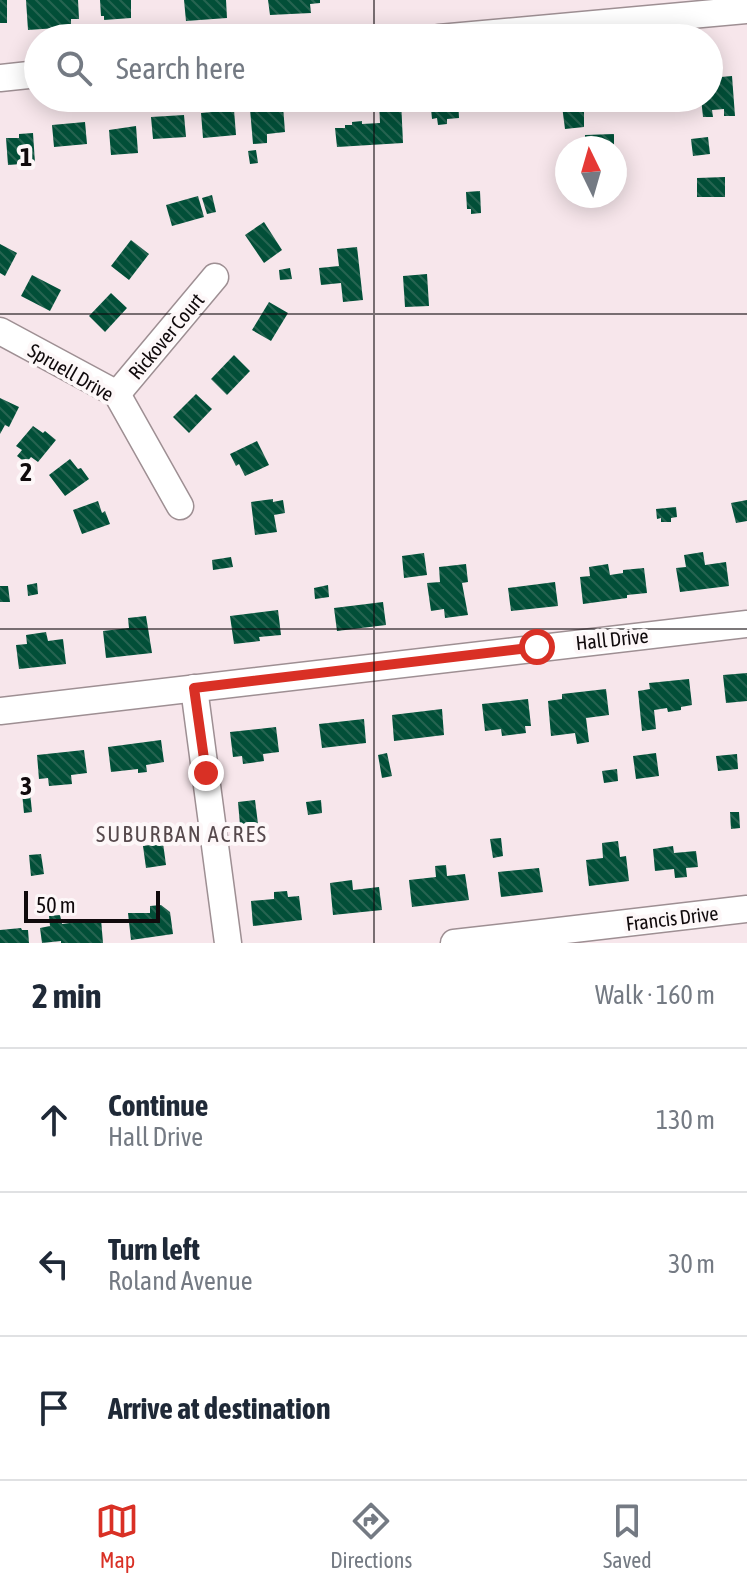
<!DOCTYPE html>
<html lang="en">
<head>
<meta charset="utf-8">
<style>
	:root { --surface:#fff; --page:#f6f6f7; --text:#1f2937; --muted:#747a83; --line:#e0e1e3; --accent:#d93025 }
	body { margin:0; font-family:"Asap Condensed",sans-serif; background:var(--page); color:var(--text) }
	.compass { position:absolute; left:555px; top:136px; width:72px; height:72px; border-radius:50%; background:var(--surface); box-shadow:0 4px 20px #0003; rotate:355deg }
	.scale { position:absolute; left:24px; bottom:20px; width:136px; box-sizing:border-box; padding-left:8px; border:4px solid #100a0c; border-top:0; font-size:22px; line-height:28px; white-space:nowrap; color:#100a0c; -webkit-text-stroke:6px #fdf7f8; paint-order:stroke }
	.stop { position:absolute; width:24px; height:24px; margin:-18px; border:6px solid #d93025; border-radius:50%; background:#fff }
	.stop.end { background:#d93025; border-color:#fff; box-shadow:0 2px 8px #0008 }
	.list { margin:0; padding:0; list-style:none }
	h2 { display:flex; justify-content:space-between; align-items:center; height:104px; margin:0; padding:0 32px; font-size:34px }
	h2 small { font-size:26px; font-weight:400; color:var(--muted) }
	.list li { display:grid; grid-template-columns:52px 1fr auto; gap:24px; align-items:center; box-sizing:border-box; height:144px; padding:0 32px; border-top:2px solid var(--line) }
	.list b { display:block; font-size:30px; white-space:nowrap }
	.list p { margin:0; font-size:26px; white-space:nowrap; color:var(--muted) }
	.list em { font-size:26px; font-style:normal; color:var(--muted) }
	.icon { flex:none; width:44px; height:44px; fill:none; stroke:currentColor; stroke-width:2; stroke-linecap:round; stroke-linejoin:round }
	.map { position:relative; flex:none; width:747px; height:943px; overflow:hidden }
	.search { position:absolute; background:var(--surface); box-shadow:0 4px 20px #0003; left:24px; right:24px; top:24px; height:88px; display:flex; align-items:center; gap:20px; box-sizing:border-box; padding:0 28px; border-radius:44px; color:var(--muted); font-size:30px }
	.sheet { height:536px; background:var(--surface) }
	nav { display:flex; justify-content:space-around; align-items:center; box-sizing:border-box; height:112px; border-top:2px solid var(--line); background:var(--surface); font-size:22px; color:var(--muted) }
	nav a { display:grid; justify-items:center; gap:4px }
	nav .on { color:var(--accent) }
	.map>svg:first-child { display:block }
	.building { fill:url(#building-back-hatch) }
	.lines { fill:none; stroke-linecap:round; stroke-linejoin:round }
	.minor-casing { stroke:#9e8f93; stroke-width:29 }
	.minor { stroke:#fff; stroke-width:26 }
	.route { stroke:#d93025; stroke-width:10 }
	.grid { fill:none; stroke:#100a0c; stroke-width:2; stroke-opacity:0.55 }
	.labels { text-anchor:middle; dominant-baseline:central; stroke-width:8; stroke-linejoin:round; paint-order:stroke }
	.street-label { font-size:20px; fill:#100a0c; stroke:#fdf7f8 }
	.neighbourhood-label { font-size:22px; letter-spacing:2px; fill:#56494c; stroke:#fdf7f8 }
	.grid-label { font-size:26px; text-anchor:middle; font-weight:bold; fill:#100a0c; stroke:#fdf7f8; stroke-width:8; stroke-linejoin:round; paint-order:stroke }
</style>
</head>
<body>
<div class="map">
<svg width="747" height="943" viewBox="0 0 747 943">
	<defs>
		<pattern id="building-back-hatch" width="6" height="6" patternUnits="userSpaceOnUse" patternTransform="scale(2)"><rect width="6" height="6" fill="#024f38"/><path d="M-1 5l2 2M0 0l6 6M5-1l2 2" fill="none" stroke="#266451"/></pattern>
	</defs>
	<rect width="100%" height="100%" fill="#f7e6eb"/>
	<g class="building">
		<rect x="0" y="0" width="7" height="23"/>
		<path d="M26,0H78L79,19H71V27L28,30Z"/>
		<path d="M100,0H131V18L104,20V16H101Z"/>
		<path d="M184,0H226L227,18L186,21Z"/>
		<path d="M268,0H320V3L310,4L311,13L270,15Z"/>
		<path d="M732,76L735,116H724V109L712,110L713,117H703L701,98H709V78Z"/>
		<path d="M430,98H458L459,118L447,119V124L438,125L437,118L432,119Z"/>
		<path d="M561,98H584V127L565,129Z"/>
		<path d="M643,98H670L671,107H644Z"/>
		<path d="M401,100L403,143L337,147L335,128H345V125H352V122L362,121V124L380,123L379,102Z"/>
		<path d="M283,106L285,132L267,134V143L253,144L250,109Z"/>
		<path d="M234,110L236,135L203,138L201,113Z"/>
		<path d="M184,115L186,137L153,139L151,117Z"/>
		<path d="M85,122L87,144L54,147L52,125Z"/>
		<path d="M136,126L138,153L111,155L109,130Z"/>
		<path d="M33,133L35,163L8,165L6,138H19V134Z"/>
		<path d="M614,134V148H585V135Z"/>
		<path d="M708,137L710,154L693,156L691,139Z"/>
		<path d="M256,150L258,163L250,164L248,151Z"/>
		<path d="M725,177V197H697V178Z"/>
		<path d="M480,191L481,213L471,214V209H467L466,192Z"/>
		<path d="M212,195L216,212L207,214L202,198Z"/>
		<path d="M198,196L204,217L172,226L166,205Z"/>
		<path d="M264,222L282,250L264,263L245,235Z"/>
		<path d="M131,240L149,254L129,280L111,266Z"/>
		<path d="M0,244L17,253L5,276L0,273Z"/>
		<path d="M357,247L363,300L343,302L341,283L321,285L319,268L339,266L337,249Z"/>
		<path d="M290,268L292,279L280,280L279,270Z"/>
		<path d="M427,274L429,306L405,307L403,276Z"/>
		<path d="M32,275L61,290L50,311L21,296Z"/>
		<path d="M111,293L127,308L105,332L89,316Z"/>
		<path d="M269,302L288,313L271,341L252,330Z"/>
		<path d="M234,355L250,371L227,395L211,379Z"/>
		<path d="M196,394L212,409L189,433L173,417Z"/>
		<path d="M0,398L19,407L9,427L5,425L0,434Z"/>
		<path d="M33,426L43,433L45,431L56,440L38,462L31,457L26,463L17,456L22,450L16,446Z"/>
		<path d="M257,441L269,465L245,476L239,464L236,466L230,454Z"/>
		<path d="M70,459L78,469L81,468L89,479L65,496L49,475Z"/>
		<path d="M273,499V502L283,500L285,513L274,515L277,532L255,535L251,502Z"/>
		<path d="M747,500V521L736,523L731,503Z"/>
		<path d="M98,501L102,513L105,511L110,524L82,534L73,510Z"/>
		<path d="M676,507L677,517L671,518V522H661V518L657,519L656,509Z"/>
		<path d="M703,552L705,565L726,562L729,586L680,592L676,568L686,567L684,555Z"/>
		<path d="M424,553L427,575L404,578L402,556Z"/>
		<path d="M231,557L233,567L213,570L212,560Z"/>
		<path d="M466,564L468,582L462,583L468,615L445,618L444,609L431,611L427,583L440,582L439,567Z"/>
		<path d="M608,564L610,575L623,573V570L644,568L647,593L627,595V598L583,604L580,577L590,576L589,567Z"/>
		<path d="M555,582L558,606L511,611L508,588Z"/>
		<path d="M37,583L38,594L28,596L27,585Z"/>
		<path d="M328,585L329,597L315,599L314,588Z"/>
		<path d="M0,586H8L10,602H0Z"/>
		<path d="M383,602L386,625L337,631L334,608Z"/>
		<path d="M278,610L281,635L259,637L260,641L234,644L230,616Z"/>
		<path d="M146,616L152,653L106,658L103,631L129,628L128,618Z"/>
		<path d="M46,632L48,641L63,639L66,664L19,669L16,645L27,644L26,635Z"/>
		<path d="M747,673V701L726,703L723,675Z"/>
		<path d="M689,679L692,705L681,707V710L668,712L667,708L654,710L656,729L642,731L638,691L650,689L649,683Z"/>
		<path d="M606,689L609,715L586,718L589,742L577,744L575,733L551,736L548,701L562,699V694Z"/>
		<path d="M528,699L531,726H525L526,733L502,736L501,729L485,731L482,704Z"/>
		<path d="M442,709L444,735L394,741L392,715Z"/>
		<path d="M364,719L366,743L322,748L319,724Z"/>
		<path d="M276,727L279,752L263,754L264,761L243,764L242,756L233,757L230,732Z"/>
		<path d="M161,740L164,762L146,765L147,772L138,773V769L111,772L108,747Z"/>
		<path d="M84,750L87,773L71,775L72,784L49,786L48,778L39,779L37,755Z"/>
		<path d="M387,753L392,776L382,778L378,755Z"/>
		<path d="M656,753L659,776L636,779L633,756Z"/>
		<path d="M737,754L738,769L718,771L716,756Z"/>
		<path d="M617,769L618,781L604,783L602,771Z"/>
		<path d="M30,792L32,812L24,813L22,793Z"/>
		<path d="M255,800L258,824L240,825L238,802Z"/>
		<path d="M321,800L322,813L308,815L306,802Z"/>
		<path d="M730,812H739L740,828L731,829Z"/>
		<path d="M501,838L503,856L493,858L490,839Z"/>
		<path d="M618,841L620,857L626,856L629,881L589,886L586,860L603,858L602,843Z"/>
		<path d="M163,843L166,865L146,868L143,846Z"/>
		<path d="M673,846L674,853L696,851L698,867L686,868L687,877L675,878L674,869L655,871L653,849Z"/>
		<path d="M41,854L44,874L31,876L29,855Z"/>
		<path d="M446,865L447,876L465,874L469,900L412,907L409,880L436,877L435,866Z"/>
		<path d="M539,868L543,892L501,897L498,872Z"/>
		<path d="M352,880L353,890L379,887L382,910L333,915L330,883Z"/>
		<path d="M287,891L288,897L299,896L302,920L253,926L251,901L274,899V892Z"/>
		<path d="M161,905L170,912L173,934L131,940L128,913H150V906Z"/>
		<path d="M60,915L62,924L101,919L103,943H61V941L42,943L40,928L50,926L49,916Z"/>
		<path d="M21,928L22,930H28L29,943H0V930Z"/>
	</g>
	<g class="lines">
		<defs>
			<g id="minor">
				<path d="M439,38L747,10"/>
				<path d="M0,78L38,74"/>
				<path d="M0,331L117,394L180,506"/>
				<path d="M117,394L215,277"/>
				<path d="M194,688L228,943"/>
				<path d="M0,711L747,624"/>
				<path d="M454,943L747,909"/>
			</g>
		</defs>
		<use href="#minor" class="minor-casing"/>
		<use href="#minor" class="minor"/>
	</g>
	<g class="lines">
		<path class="route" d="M206,773L194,688L537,647"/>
	</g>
	<path class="grid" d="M374,0V38M374,98V943M0,314H747M0,629H747"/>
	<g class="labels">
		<g class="street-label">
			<text transform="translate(166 336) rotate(-50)">Rickover Court</text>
			<text transform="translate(71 372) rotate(30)">Spruell Drive</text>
			<text transform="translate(612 639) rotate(-6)">Hall Drive</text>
			<text transform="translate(672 918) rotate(-7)">Francis Drive</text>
		</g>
		<g class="neighbourhood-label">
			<text x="182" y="834">SUBURBAN ACRES</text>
		</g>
	</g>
	<g class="grid-label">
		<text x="26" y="166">1</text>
		<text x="26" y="481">2</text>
		<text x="26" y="795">3</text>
	</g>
</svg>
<svg class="compass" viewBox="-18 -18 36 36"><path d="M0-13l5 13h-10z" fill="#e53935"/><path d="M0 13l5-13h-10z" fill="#747a83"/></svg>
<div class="scale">50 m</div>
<div class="stop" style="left:537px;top:647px"></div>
<div class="stop end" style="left:206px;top:773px"></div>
<div class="search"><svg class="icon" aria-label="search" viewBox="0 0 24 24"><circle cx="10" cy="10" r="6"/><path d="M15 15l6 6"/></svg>Search here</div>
</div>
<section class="sheet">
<h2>2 min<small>Walk · 160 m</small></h2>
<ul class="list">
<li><svg class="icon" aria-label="ahead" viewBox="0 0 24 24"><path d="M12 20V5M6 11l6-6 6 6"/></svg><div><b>Continue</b><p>Hall Drive</p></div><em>130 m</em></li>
<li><svg class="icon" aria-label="left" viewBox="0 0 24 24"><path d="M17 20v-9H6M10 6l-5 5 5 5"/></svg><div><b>Turn left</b><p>Roland Avenue</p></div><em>30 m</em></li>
<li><svg class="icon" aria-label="arrive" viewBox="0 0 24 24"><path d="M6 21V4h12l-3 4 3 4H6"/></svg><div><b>Arrive at destination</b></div></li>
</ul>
</section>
<nav>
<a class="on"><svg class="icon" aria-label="map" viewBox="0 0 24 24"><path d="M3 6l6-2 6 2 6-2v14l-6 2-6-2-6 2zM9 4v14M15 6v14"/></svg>Map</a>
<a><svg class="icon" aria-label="directions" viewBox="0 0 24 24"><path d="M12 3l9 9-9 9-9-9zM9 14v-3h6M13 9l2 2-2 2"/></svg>Directions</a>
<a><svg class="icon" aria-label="saved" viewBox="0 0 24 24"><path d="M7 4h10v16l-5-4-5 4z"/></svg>Saved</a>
</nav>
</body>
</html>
